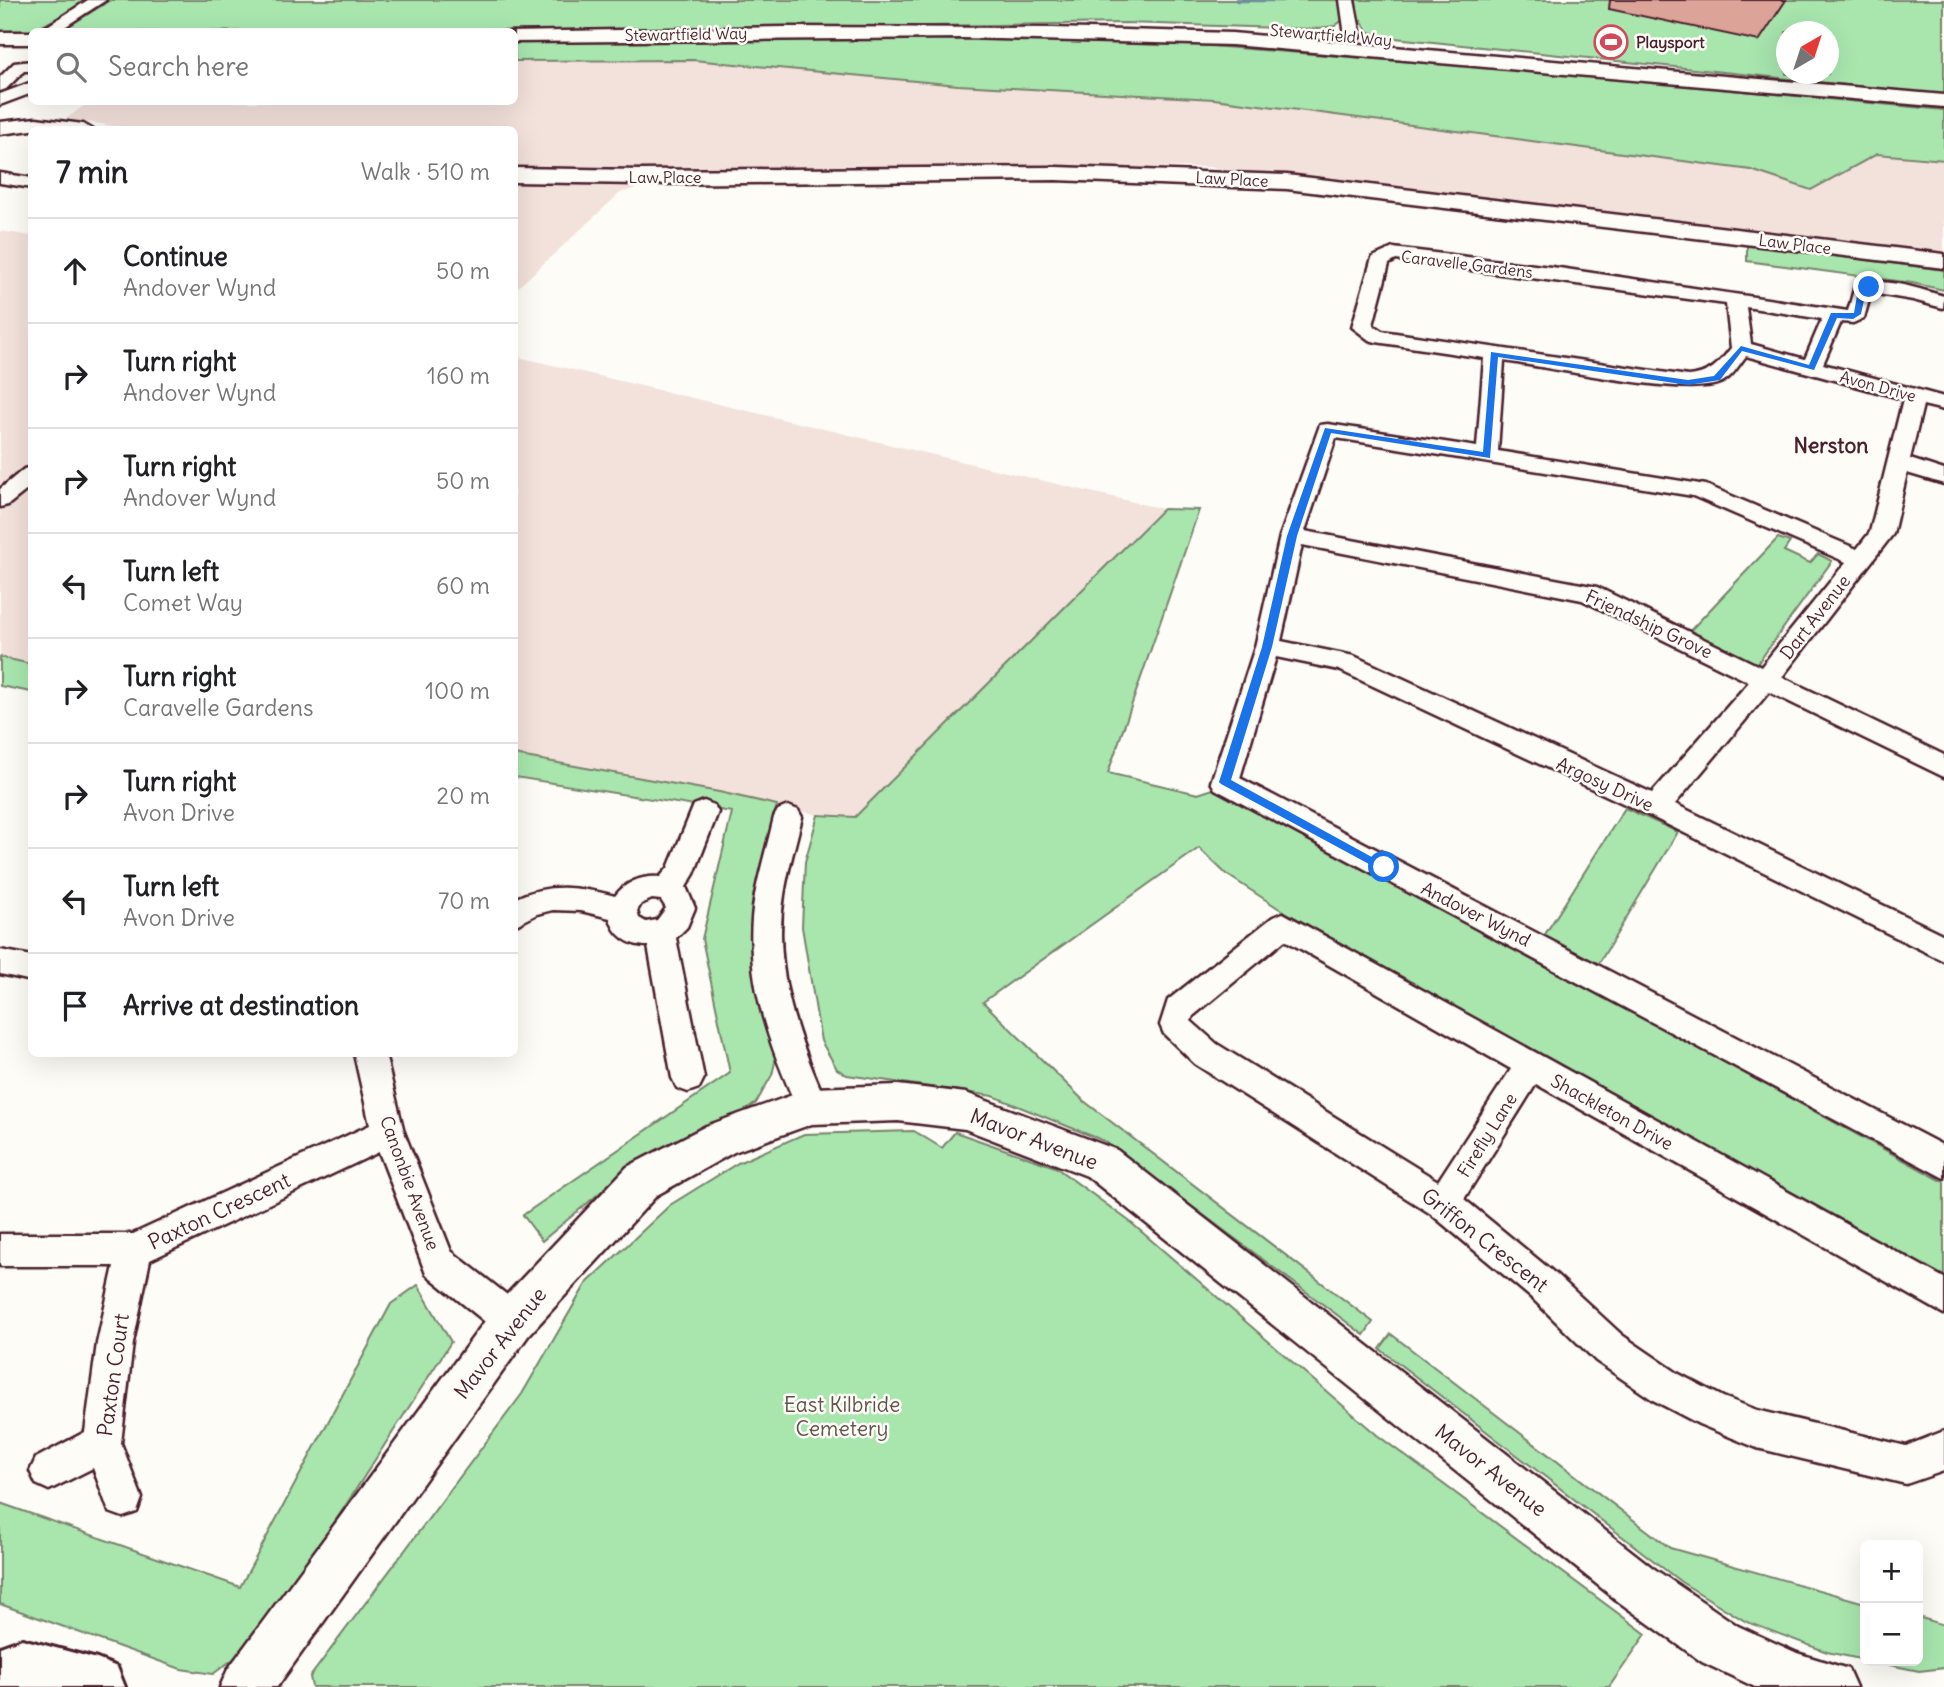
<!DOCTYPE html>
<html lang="en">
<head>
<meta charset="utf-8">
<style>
	:root { --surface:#fff; --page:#f6f6f6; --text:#202124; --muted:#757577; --line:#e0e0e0 }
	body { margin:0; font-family:Delius,sans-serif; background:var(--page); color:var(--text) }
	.controls { position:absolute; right:21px; bottom:21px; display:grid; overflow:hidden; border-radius:10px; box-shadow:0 7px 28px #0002 }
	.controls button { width:63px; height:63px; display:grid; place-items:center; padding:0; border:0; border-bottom:2px solid var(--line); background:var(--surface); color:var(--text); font:35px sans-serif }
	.compass { position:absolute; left:1776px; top:21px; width:63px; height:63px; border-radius:50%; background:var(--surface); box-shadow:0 7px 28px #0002; rotate:39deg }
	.stop { position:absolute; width:21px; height:21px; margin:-16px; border:5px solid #1a73e8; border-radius:50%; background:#fff }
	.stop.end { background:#1a73e8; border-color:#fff; box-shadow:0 2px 7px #0008 }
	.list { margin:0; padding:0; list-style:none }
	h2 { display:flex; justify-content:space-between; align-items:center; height:91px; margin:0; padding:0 28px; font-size:30px }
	h2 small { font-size:23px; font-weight:400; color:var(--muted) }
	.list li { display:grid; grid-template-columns:46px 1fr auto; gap:21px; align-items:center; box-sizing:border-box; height:105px; padding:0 28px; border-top:2px solid var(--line) }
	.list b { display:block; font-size:26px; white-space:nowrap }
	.list p { margin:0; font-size:23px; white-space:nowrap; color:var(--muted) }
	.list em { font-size:23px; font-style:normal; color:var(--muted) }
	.icon { flex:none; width:38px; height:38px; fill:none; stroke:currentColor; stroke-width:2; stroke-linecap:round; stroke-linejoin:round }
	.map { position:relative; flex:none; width:1944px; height:1687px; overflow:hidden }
	.search { position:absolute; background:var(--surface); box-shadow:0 7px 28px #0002; left:28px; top:28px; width:490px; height:77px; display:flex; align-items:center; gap:18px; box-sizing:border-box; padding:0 24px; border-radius:10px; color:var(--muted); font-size:26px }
	.panel { position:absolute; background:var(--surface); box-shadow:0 7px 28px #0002; left:28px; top:126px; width:490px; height:931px; border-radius:10px }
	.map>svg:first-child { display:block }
	.built { fill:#f3e1db }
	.green { fill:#a8e6ae; stroke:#79826c; stroke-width:2; fill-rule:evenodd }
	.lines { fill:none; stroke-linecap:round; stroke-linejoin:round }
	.stream { stroke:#708f99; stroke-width:4.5 }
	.building { fill:#dca399; stroke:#4a1f2b; stroke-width:2 }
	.minor-casing { stroke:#4a1f2b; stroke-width:5 }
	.tertiary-casing { stroke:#4a1f2b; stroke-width:5 }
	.secondary-casing { stroke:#4a1f2b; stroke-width:6 }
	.minor { fill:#fdfcf7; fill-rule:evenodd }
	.tertiary { fill:#fdfcf7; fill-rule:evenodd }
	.secondary { fill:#fdfcf7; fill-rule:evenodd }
	.route { fill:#1a73e8 }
	.labels { text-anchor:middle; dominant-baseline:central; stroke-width:5; stroke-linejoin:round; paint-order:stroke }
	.far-street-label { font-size:16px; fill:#4a1f2b; stroke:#fdfcf7 }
	.far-poi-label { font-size:16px; font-weight:bold; fill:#4a1f2b; stroke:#fdfcf7; text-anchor:start }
	.street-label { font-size:18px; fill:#4a1f2b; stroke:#fdfcf7 }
	.far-district-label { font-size:21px; font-weight:bold; fill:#4a1f2b; stroke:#fdfcf7 }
	.near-street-label { font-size:21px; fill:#4a1f2b; stroke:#fdfcf7 }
	.near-park-label { font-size:21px; fill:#62514c; stroke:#fdfcf7 }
</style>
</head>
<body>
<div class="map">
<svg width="1944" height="1687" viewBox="0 0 1944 1687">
	<rect width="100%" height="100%" fill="#fdfcf7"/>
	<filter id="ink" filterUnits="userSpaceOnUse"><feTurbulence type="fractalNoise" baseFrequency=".0143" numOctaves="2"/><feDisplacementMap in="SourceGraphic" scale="14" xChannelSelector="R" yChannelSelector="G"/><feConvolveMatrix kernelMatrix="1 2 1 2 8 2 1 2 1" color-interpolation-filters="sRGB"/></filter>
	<g filter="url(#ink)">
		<g class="built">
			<path d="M515,60H693L958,85L1214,99L1751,170L1811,190L1877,154L1944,160V260L1209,167L696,171L620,193L515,290L514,130H141L66,119L89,102H514Z"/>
			<path d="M0,231L31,236V664L0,657Z"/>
			<path d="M514,356L1163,509L855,818L818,815L719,792L515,755Z"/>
		</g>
		<g class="green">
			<path d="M0,0H91L31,32L0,34Z"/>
			<path d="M111,0H1944V95L1385,37C1374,34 1365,33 1362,20L1344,19L1335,26L1312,29L1126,23L676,30L59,32ZM1786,32H1828V74H1786Z"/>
			<path d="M982,37L983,40L1113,39L1224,47L1554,73L1944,110V160L1877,154L1811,190L1751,170L1214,99L958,85L693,60L515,61L514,42Z"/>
			<path d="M1747,244L1944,270V290L1912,283L1747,261Z"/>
			<path d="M1163,509L1199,510L1108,773L1198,794L1213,789L1236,796L1944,1182V1281L1278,908L1226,874L1199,848L983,1002L1084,1101L1373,1322L1364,1335L1104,1141L993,1096L847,1075L837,1069L821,1041L802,927L805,862L818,815L855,817Z"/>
			<path d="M1778,538L1790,542L1784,551L1810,563L1818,554L1832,561L1755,667L1686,635Z"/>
			<path d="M0,657L31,664V692L0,686Z"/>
			<path d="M514,755L719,792L777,805L763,855L758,904L777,1054L772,1075L756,1103L723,1127L639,1160L542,1241L523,1215L730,1073L702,939L732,812L515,777Z"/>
			<path d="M1625,808L1678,832L1598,965L1544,936Z"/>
			<path d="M914,1131L942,1148L955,1132L1055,1167L1129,1221L1377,1435L1646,1634L1609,1687H312L310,1677L522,1394L586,1284L670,1205L738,1163L804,1134Z"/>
			<path d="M418,1285L451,1342L258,1641L213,1674L181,1669L0,1604V1503L240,1587L391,1304Z"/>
			<path d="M1391,1334L1670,1548L1865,1603V1660L1827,1652L1745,1621L1681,1582L1380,1349Z"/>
			<path d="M1918,1617L1944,1625V1668L1919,1671L1870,1661H1918Z"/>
		</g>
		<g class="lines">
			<g class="stream">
				<path d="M1237,0H1263"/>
				<path d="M1267,0H1283"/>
			</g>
		</g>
		<path class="building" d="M1610,0H1786L1759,41L1609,9Z"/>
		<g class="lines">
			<defs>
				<g id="minor">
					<path d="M88,0H106L57,32H38Z"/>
					<path d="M1340,0H1354L1361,36L1358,39L1353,41L1345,36Z"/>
					<path d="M32,61V71H24L6,89L0,91V77L14,63Z"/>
					<path d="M32,82V93L0,105V94Z"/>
					<path d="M0,173L32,178V188L0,183Z"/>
					<path d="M1393,248L1559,268L1848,311L1855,286C1881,275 1918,289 1944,296L1943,308L1913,300L1871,293L1864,318L1853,323L1841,322L1823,364L1944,397V410L1923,405L1910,459L1944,470V484L1907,473L1893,534L1782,677L1944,755V777L1769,692L1675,804L1944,935V961L1646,814L1339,670L1276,657L1240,778L1944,1146V1178L1215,789L1211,782L1255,647L1280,536L1320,425L1328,424L1477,447L1484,358L1376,342L1369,340L1352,327L1371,261L1373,257ZM1396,260L1726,304L1731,348C1718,365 1710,374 1688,376L1382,331L1373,325L1389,264ZM1746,307L1822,319L1805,359L1751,344ZM1746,356L1903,399L1870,532L1857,549L1706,485L1498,451L1504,361C1547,367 1686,397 1720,383C1732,378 1738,366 1746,356ZM1336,438L1693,496L1846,562L1761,667L1597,587L1305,531ZM1302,545L1582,600L1749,682L1652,793L1354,656L1281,641Z"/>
					<path d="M32,467V486L8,505L0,507V489L24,469Z"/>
					<path d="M704,801L714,805L718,812L694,874L686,887L695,908L687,927L676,938L704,1078L699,1088L688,1092L677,1088L672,1078L648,946C630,946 614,936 610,918L581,911L553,910L537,914L514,926V899C549,882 580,887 615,896C625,882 643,875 660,877L668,868L694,805ZM652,899L661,900L666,908L657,920L646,922L639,918L637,911L641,904Z"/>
					<path d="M788,806L798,810L802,817C796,843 788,869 784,895C772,970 798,1039 828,1106L823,1116L812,1120L801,1116C769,1047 741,972 755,895C760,869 768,843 774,817L778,810Z"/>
					<path d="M1283,913L1944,1278V1314L1536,1084L1464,1199L1558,1276L1622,1335L1679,1374L1723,1397L1757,1410L1906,1446L1944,1431V1471L1906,1484L1757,1448L1699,1424L1653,1400L1596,1361L1534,1300L1431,1214L1195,1064L1164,1034L1160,1025L1168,1000L1273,917ZM1285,940L1511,1069L1438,1181L1217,1044L1191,1021L1193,1016Z"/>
					<path d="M0,950L32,956V981L0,974Z"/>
					<path d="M354,1054H385L404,1132L451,1251L525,1309L530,1321L525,1333L512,1338L499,1333L426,1274L379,1152L150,1260L133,1343L121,1443L142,1498L137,1512L123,1517L109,1512L93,1468L49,1490L36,1484L30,1471L36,1458L85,1432L97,1343L114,1266H0V1234H133L370,1125Z"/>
				</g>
				<g id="tertiary">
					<path d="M784,27L1053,28L1232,33L1944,95V107L1232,45L963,38L514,42V32H509Z"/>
					<rect x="0" y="32" width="32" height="12"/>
					<path d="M36,118L83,124L93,130H32L0,134V122Z"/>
					<path d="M1056,167L1287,175L1944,254V268L1287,189L1056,180L641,184L514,182V168L641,170Z"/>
					<path d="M898,1085L966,1093L1117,1150L1653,1568L1738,1626L1797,1653L1848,1669L1856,1687H1755L1702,1662L1619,1602L1087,1176L965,1129L898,1121L812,1124L734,1152L657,1195L528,1336L277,1687H220L228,1669L496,1306L627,1167L706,1126L812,1088Z"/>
				</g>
				<path id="secondary" d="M22,1639L97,1659L117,1667L125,1687H0V1647Z"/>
			</defs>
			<use href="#minor" class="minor-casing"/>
			<use href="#tertiary" class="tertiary-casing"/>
			<use href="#secondary" class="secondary-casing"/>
			<use href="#minor" class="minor"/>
			<use href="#tertiary" class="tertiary"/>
			<use href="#secondary" class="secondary"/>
		</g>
	</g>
	<path class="route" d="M1869,284L1873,287L1866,291L1861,314L1853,319L1837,318L1814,370L1742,351L1720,380L1688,385L1498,357L1490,458L1331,433L1297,536L1272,647L1231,780L1390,867L1388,870H1380L1221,784L1219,782L1262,647L1287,536L1325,428L1483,452L1491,352L1688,380L1714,376L1741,346L1809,365L1831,313H1854L1858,290Z"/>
	<defs>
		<symbol id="stadium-ring" viewBox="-11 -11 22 22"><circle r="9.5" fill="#fdfcf7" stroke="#d1495b" stroke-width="1.5"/><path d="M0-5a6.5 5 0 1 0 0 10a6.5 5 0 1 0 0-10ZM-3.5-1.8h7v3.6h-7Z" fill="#d1495b"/></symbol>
	</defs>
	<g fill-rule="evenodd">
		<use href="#stadium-ring" x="1592" y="23" width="38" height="38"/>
	</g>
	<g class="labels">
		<g class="far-street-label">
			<text transform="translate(686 34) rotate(-1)">Stewartfield Way</text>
			<text transform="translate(1331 35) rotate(5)">Stewartfield Way</text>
			<text x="665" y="177">Law Place</text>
			<text transform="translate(1232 179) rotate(3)">Law Place</text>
			<text transform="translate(1795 244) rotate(7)">Law Place</text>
			<text transform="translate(1467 264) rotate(7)">Caravelle Gardens</text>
			<text transform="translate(1878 386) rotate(15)">Avon Drive</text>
		</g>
		<g class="far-poi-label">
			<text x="1636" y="42">Playsport</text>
		</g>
		<g class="street-label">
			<text transform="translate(1815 617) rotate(-52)">Dart Avenue</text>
			<text transform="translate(1649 624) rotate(25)">Friendship Grove</text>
			<text transform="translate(1605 784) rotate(25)">Argosy Drive</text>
			<text transform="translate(1476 914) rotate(27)">Andover Wynd</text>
			<text transform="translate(1612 1112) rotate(29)">Shackleton Drive</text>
			<text transform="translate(1487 1135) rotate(-58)">Firefly Lane</text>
			<text transform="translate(410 1183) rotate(70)">Canonbie Avenue</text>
		</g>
		<g class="far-district-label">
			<text x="1831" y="445">Nerston</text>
		</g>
		<g class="near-street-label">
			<text transform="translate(1034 1139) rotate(21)">Mavor Avenue</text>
			<text transform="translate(219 1211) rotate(-25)">Paxton Crescent</text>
			<text transform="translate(1485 1240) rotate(38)">Griffon Crescent</text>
			<text transform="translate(500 1343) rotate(-52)">Mavor Avenue</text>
			<text transform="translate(113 1375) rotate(-82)">Paxton Court</text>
			<text transform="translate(1491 1470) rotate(38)">Mavor Avenue</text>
		</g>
		<g class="near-park-label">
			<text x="842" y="1404">East Kilbride<tspan x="842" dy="24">Cemetery</tspan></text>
		</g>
	</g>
</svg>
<div class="controls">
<button>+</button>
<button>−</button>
</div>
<svg class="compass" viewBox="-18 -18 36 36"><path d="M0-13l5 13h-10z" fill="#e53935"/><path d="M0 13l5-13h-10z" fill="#757577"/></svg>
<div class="stop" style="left:1384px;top:867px"></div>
<div class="stop end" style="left:1869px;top:287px"></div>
<div class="search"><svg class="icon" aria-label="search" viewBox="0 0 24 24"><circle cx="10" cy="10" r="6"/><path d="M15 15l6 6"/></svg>Search here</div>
<section class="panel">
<h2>7 min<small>Walk · 510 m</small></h2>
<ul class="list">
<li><svg class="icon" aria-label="ahead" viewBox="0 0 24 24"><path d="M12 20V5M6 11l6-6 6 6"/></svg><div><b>Continue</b><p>Andover Wynd</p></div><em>50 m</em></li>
<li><svg class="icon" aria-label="right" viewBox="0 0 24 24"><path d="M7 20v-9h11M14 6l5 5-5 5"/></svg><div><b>Turn right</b><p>Andover Wynd</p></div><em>160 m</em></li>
<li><svg class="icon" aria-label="right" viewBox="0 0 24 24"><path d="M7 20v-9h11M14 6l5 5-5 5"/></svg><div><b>Turn right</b><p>Andover Wynd</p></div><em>50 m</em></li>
<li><svg class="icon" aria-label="left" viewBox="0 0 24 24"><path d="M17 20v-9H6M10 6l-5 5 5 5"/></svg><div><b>Turn left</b><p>Comet Way</p></div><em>60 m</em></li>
<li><svg class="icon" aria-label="right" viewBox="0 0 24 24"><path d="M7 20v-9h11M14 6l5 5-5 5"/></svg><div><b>Turn right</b><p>Caravelle Gardens</p></div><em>100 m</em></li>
<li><svg class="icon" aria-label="right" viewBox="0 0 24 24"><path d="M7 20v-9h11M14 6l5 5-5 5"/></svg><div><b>Turn right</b><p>Avon Drive</p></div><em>20 m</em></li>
<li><svg class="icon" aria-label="left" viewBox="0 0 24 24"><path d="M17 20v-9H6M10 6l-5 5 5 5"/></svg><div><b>Turn left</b><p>Avon Drive</p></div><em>70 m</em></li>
<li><svg class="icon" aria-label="arrive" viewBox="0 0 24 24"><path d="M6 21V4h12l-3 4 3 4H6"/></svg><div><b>Arrive at destination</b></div></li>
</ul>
</section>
</div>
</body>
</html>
